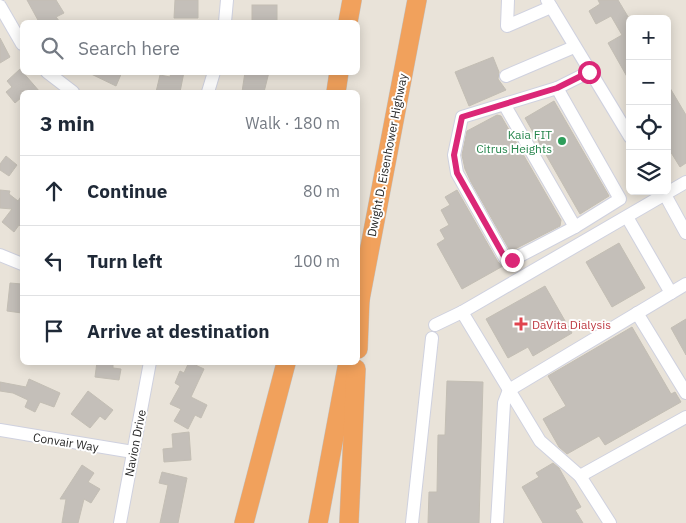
<!DOCTYPE html>
<html lang="en">
<head>
<meta charset="utf-8">
<style>
	:root { --surface:#fff; --page:#f6f6f7; --text:#1f2937; --muted:#747a83; --line:#e0e1e3 }
	body { margin:0; font-family:"IBM Plex Sans",sans-serif; background:var(--page); color:var(--text) }
	.controls { position:absolute; right:15px; top:15px; display:grid; overflow:hidden; border-radius:8px; box-shadow:0 2px 12px #0003 }
	.controls button { width:45px; height:45px; display:grid; place-items:center; padding:0; border:0; border-bottom:1px solid var(--line); background:var(--surface); color:var(--text); font:25px sans-serif }
	.stop { position:absolute; width:15px; height:15px; margin:-11px; border:4px solid #db2777; border-radius:50%; background:#fff }
	.stop.end { background:#db2777; border-color:#fff; box-shadow:0 1px 5px #0008 }
	.list { margin:0; padding:0; list-style:none }
	h2 { display:flex; justify-content:space-between; align-items:center; height:65px; margin:0; padding:0 20px; font-size:21px }
	h2 small { font-size:16px; font-weight:400; color:var(--muted) }
	.list li { display:grid; grid-template-columns:32px 1fr auto; gap:15px; align-items:center; box-sizing:border-box; height:70px; padding:0 20px; border-top:1px solid var(--line) }
	.list b { display:block; font-size:19px; white-space:nowrap }
	.list em { font-size:16px; font-style:normal; color:var(--muted) }
	.icon { flex:none; width:28px; height:28px; fill:none; stroke:currentColor; stroke-width:2; stroke-linecap:round; stroke-linejoin:round }
	.map { position:relative; flex:none; width:686px; height:523px; overflow:hidden }
	.search { position:absolute; background:var(--surface); box-shadow:0 2px 12px #0003; left:20px; top:20px; width:340px; height:55px; display:flex; align-items:center; gap:12px; box-sizing:border-box; padding:0 18px; border-radius:8px; color:var(--muted); font-size:19px }
	.panel { position:absolute; background:var(--surface); box-shadow:0 2px 12px #0003; left:20px; top:90px; width:340px; height:275px; border-radius:8px }
	.map>svg:first-child { display:block }
	.building { fill:#c4bfb9; stroke:#c3beb4 }
	.lines { fill:none; stroke-linecap:round; stroke-linejoin:round }
	.minor-casing { stroke:#cfd1df; stroke-width:14 }
	.highway-casing { stroke:#c3c3c3; stroke-width:20 }
	.minor { stroke:#fff; stroke-width:12 }
	.highway { stroke:#f1a15c; stroke-width:19 }
	.route { stroke:#db2777; stroke-width:6 }
	.leisure-dot { fill:#2e9e5b; stroke:#fff; stroke-width:2 }
	.health-dot { fill:#e0444e; stroke:#fff; stroke-width:2 }
	.labels { text-anchor:middle; dominant-baseline:central; stroke-width:4; stroke-linejoin:round; paint-order:stroke }
	.leisure-label { font-size:12px; fill:#27864d; stroke:#fff; text-anchor:end }
	.street-label { font-size:12px; fill:#272727; stroke:#fff }
	.health-label { font-size:12px; fill:#be3a42; stroke:#fff; text-anchor:start }
</style>
</head>
<body>
<div class="map">
<svg width="686" height="523" viewBox="0 0 686 523">
	<rect width="100%" height="100%" fill="#e9e3d9"/>
	<g class="building">
		<path d="M27,0H56L64,13L56,17L60,22H39Z"/>
		<path d="M175,0H198V18H174Z"/>
		<path d="M598,0H618L630,20V82L608,43L622,35L611,16L596,24L589,11L600,4Z"/>
		<rect x="252" y="5" width="25" height="17"/>
		<path d="M0,38L10,57L0,63Z"/>
		<path d="M493,57L499,72L498,79L506,90L469,106L455,72Z"/>
		<path d="M20,69L40,92H22V97L15,103L6,92L12,87L7,81Z"/>
		<path d="M87,72H122L116,86Z"/>
		<path d="M171,72H184L180,92H156L160,75L170,77Z"/>
		<path d="M245,72H269L264,92H242Z"/>
		<path d="M667,83L686,115V163L680,167L667,146Z"/>
		<path d="M554,101L609,196L580,214L525,118Z"/>
		<path d="M497,115L501,116L561,220L560,226L513,250L509,249L471,182L465,169L462,155L467,131Z"/>
		<path d="M6,156L17,165L9,176L0,170V164Z"/>
		<path d="M0,190L10,191L9,194L18,201L22,195V228L19,225L14,232L2,222L12,209L0,208Z"/>
		<path d="M457,190L498,262L503,266L462,289L437,244L445,239L440,230L449,225L441,210L450,205L445,197Z"/>
		<path d="M619,243L645,288L612,307L586,262Z"/>
		<path d="M10,283L22,284V313L7,311Z"/>
		<path d="M545,286L572,333L533,356L528,347L508,358L486,319Z"/>
		<path d="M686,319V355L671,328Z"/>
		<path d="M632,327L671,394L675,392L681,402L605,445L599,436L567,454L559,447L543,419L566,406L548,376Z"/>
		<path d="M97,362H113V368L121,369L119,380L95,377Z"/>
		<path d="M189,362L204,369L191,397L207,405L201,418L195,415L188,429L174,421L181,409L170,404L180,386L175,383L180,371L184,373Z"/>
		<path d="M29,379L60,393L54,407L40,402L35,412L25,407L28,400L13,393L0,391V382L26,387Z"/>
		<path d="M447,381L483,382L479,523H428L429,492H437L438,435H445Z"/>
		<path d="M88,391L113,410L105,420L100,416L90,428L71,414Z"/>
		<path d="M189,432L191,460L164,462L163,449L173,448L172,434Z"/>
		<path d="M553,463L559,468L581,507L575,510L583,523H543L522,487L539,477L536,473Z"/>
		<path d="M82,465L94,473L88,482L100,489L91,503L84,499L78,523H62L66,499H60Z"/>
		<path d="M162,472L187,478L178,523H160L168,485L159,483Z"/>
	</g>
	<g class="lines">
		<defs>
			<g id="minor">
				<path d="M508,0L507,26L551,7"/>
				<path d="M547,0L630,137"/>
				<path d="M0,6L22,44"/>
				<path d="M225,22L227,0"/>
				<path d="M47,72L73,92"/>
				<path d="M506,76L574,47"/>
				<path d="M557,88L620,199L575,227"/>
				<path d="M208,92L214,72"/>
				<path d="M504,104L575,227L512,260L505,258L457,173L454,155L462,117L557,88L589,72"/>
				<path d="M663,191L686,233"/>
				<path d="M627,217L671,293"/>
				<path d="M0,255L22,264"/>
				<path d="M637,313L686,393"/>
				<path d="M435,325L462,312"/>
				<path d="M0,430L133,452"/>
				<path d="M580,476L686,417"/>
				<path d="M120,523L150,362"/>
				<path d="M412,523L432,338"/>
				<path d="M497,523L504,403L509,390L686,284"/>
				<path d="M610,523L580,476L540,441L462,312L686,182"/>
			</g>
			<g id="highway">
				<path d="M348,22L352,0"/>
				<path d="M336,92L339,72"/>
				<path d="M358,310L417,0"/>
				<path d="M358,349L360,298"/>
				<path d="M244,523L286,363"/>
				<path d="M318,523L348,362"/>
				<path d="M349,523L356,369"/>
			</g>
		</defs>
		<use href="#minor" class="minor-casing"/>
		<use href="#highway" class="highway-casing"/>
		<use href="#minor" class="minor"/>
		<use href="#highway" class="highway"/>
	</g>
	<g class="lines">
		<path class="route" d="M512,260L505,258L457,173L454,155L462,117L557,88L589,72"/>
	</g>
	<circle class="leisure-dot" cx="562" cy="141" r="5"/>
	<path class="health-dot" d="M518.5 316.5h5v5h5v5h-5v5h-5v-5h-5v-5h5z"/>
	<g class="labels">
		<g class="leisure-label">
			<text x="552" y="134">Kaia FIT<tspan x="552" dy="14">Citrus Heights</tspan></text>
		</g>
		<g class="street-label">
			<text transform="translate(387 155) rotate(-79)">Dwight D. Eisenhower Highway</text>
			<text transform="translate(66 442) rotate(9)">Convair Way</text>
			<text transform="translate(135 443) rotate(-79)">Navion Drive</text>
		</g>
		<g class="health-label">
			<text x="532" y="324">DaVita Dialysis</text>
		</g>
	</g>
</svg>
<div class="controls">
<button>+</button>
<button>−</button>
<button><svg class="icon" aria-label="locate" viewBox="0 0 24 24"><circle cx="12" cy="12" r="6"/><path d="M12 2v4M12 18v4M2 12h4M18 12h4"/></svg></button>
<button><svg class="icon" aria-label="layers" viewBox="0 0 24 24"><path d="M12 4l9 5-9 5-9-5zM3 14l9 5 9-5"/></svg></button>
</div>
<div class="stop" style="left:589px;top:72px"></div>
<div class="stop end" style="left:512px;top:260px"></div>
<div class="search"><svg class="icon" aria-label="search" viewBox="0 0 24 24"><circle cx="10" cy="10" r="6"/><path d="M15 15l6 6"/></svg>Search here</div>
<section class="panel">
<h2>3 min<small>Walk · 180 m</small></h2>
<ul class="list">
<li><svg class="icon" aria-label="ahead" viewBox="0 0 24 24"><path d="M12 20V5M6 11l6-6 6 6"/></svg><div><b>Continue</b></div><em>80 m</em></li>
<li><svg class="icon" aria-label="left" viewBox="0 0 24 24"><path d="M17 20v-9H6M10 6l-5 5 5 5"/></svg><div><b>Turn left</b></div><em>100 m</em></li>
<li><svg class="icon" aria-label="arrive" viewBox="0 0 24 24"><path d="M6 21V4h12l-3 4 3 4H6"/></svg><div><b>Arrive at destination</b></div></li>
</ul>
</section>
</div>
</body>
</html>
